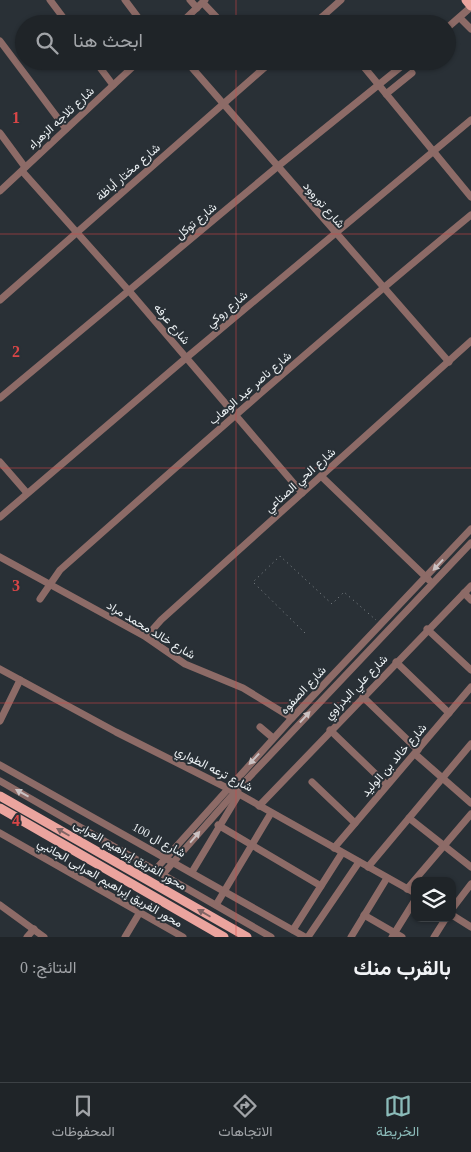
<!DOCTYPE html>
<html lang="ar">
<head>
<meta charset="utf-8">
<style>
	:root { --surface:#1f2428; --page:#2c3034; --text:#f1f3f6; --muted:#a1a4a8; --line:#3c4145; --accent:#8bbbb9 }
	body { margin:0; font-family:"Times New Roman",Vazirmatn,serif; background:var(--page); color:var(--text); direction:rtl }
	.controls { position:absolute; right:15px; bottom:15px; display:grid; overflow:hidden; border-radius:10px; box-shadow:0 1px 4px #0004 }
	.controls button { width:45px; height:45px; display:grid; place-items:center; padding:0; border:0; border-bottom:1px solid var(--line); background:var(--surface); color:var(--text); font:25px sans-serif }
	.list { margin:0; padding:0; list-style:none }
	h2 { display:flex; justify-content:space-between; align-items:center; height:65px; margin:0; padding:0 20px; font-size:21px }
	h2 small { font-size:16px; font-weight:400; color:var(--muted) }
	.icon { flex:none; width:28px; height:28px; fill:none; stroke:currentColor; stroke-width:2; stroke-linecap:round; stroke-linejoin:round }
	.map { position:relative; flex:none; width:471px; height:937px; overflow:hidden; direction:ltr }
	.search { position:absolute; background:var(--surface); box-shadow:0 1px 4px #0004; left:15px; right:15px; top:15px; height:55px; display:flex; align-items:center; gap:12px; box-sizing:border-box; padding:0 18px; border-radius:28px; color:var(--muted); font-size:19px }
	.sheet { height:145px; background:var(--surface) }
	nav { display:flex; justify-content:space-around; align-items:center; box-sizing:border-box; height:70px; border-top:1px solid var(--line); background:var(--surface); font-size:14px; color:var(--muted) }
	nav a { display:grid; justify-items:center; gap:2px }
	nav .on { color:var(--accent) }
	.map>svg:first-child { display:block }
	.lines { fill:none; stroke-linecap:round; stroke-linejoin:round }
	.path { stroke:#898f93; stroke-width:1; stroke-dasharray:1 4; stroke-linecap:butt }
	.minor { stroke:#8d6b67; stroke-width:7 }
	.major { stroke:#eba49e; stroke-width:9 }
	.oneway { fill:#cbc2c3 }
	.oneway2 { fill:#806465 }
	.grid { fill:none; stroke:#d94647; stroke-width:1; stroke-opacity:0.55 }
	.labels { text-anchor:middle; dominant-baseline:central; stroke-width:4; stroke-linejoin:round; paint-order:stroke }
	.street-label { font-size:12px; fill:#ecf1f4; stroke:#293036 }
	.grid-label { font-size:16px; text-anchor:middle; font-weight:bold; fill:#d94647; stroke:#293036; stroke-width:4; stroke-linejoin:round; paint-order:stroke }
</style>
</head>
<body>
<div class="map">
<svg width="471" height="937" viewBox="0 0 471 937">
	<rect width="100%" height="100%" fill="#293036"/>
	<g class="lines">
		<path class="path" d="M305,633L253,582L280,556L332,604L344,592L376,620"/>
		<g class="minor">
			<path d="M50,0L68,24"/>
			<path d="M125,0L143,24"/>
			<path d="M190,0L197,8"/>
			<path d="M203,3L223,24"/>
			<path d="M322,17L327,24"/>
			<path d="M460,18L471,29"/>
			<path d="M348,19L352,24"/>
			<path d="M180,24L205,0"/>
			<path d="M314,24L341,0"/>
			<path d="M447,28L471,7"/>
			<path d="M0,41L66,129"/>
			<path d="M95,61L113,85"/>
			<path d="M186,61L449,362"/>
			<path d="M359,61L471,197"/>
			<path d="M386,94L412,73"/>
			<path d="M0,133L25,167"/>
			<path d="M22,171L130,292L302,493"/>
			<path d="M0,191L139,61"/>
			<path d="M0,300L272,61"/>
			<path d="M0,398L277,167L408,61"/>
			<path d="M0,462L27,493"/>
			<path d="M321,476L429,580"/>
			<path d="M0,517L186,358L471,120"/>
			<path d="M0,557L146,637L185,664L243,688L292,718"/>
			<path d="M464,593L471,600"/>
			<path d="M40,599L60,570C195,450 331,330 471,215"/>
			<path d="M427,629L471,670"/>
			<path d="M146,637L161,620L471,341"/>
			<path d="M396,662L449,713"/>
			<path d="M0,669L116,732L239,794L415,893"/>
			<path d="M363,697L418,750"/>
			<path d="M0,721L20,680"/>
			<path d="M260,727L273,738"/>
			<path d="M330,730L387,785"/>
			<path d="M415,754L471,803"/>
			<path d="M0,765L305,937"/>
			<path d="M0,781L271,937"/>
			<path d="M312,782L355,823"/>
			<path d="M259,806L471,586"/>
			<path d="M409,818L471,867"/>
			<path d="M218,825L321,886"/>
			<path d="M0,833L183,937"/>
			<path d="M334,848L471,687"/>
			<path d="M368,867L471,744"/>
			<path d="M155,870L292,718L471,529"/>
			<path d="M192,872L239,794"/>
			<path d="M163,874L235,792L471,543"/>
			<path d="M407,889L471,814"/>
			<path d="M0,905L44,937"/>
			<path d="M216,905L271,813"/>
			<path d="M452,909L471,884"/>
			<path d="M364,915L402,937"/>
			<path d="M452,915L471,927"/>
			<path d="M293,930L342,853"/>
			<path d="M27,937L34,929"/>
			<path d="M125,937L140,912"/>
			<path d="M308,937L359,862"/>
			<path d="M351,937L387,878"/>
			<path d="M392,937L415,900"/>
			<path d="M434,937L446,918"/>
		</g>
		<g class="major">
			<path d="M466,0L471,6"/>
			<path d="M0,796L247,937"/>
			<path d="M0,808L224,937"/>
		</g>
	</g>
	<defs><path id="oneway-solid" d="M-6-.8H1V-3.2L6.5 0L1 3.2V.8H-6Z" transform="scale(1.25)"/></defs>
	<g class="oneway">
		<use href="#oneway-solid" transform="translate(438 565) rotate(133)"/>
		<use href="#oneway-solid" transform="translate(305 717) rotate(-47)"/>
		<use href="#oneway-solid" transform="translate(254 759) rotate(133)"/>
		<use href="#oneway-solid" transform="translate(22 793) rotate(-151)"/>
		<use href="#oneway-solid" transform="translate(195 837) rotate(-49)"/>
	</g>
	<g class="oneway2">
		<use href="#oneway-solid" transform="translate(63 832) rotate(-150)"/>
		<use href="#oneway-solid" transform="translate(204 913) rotate(-150)"/>
	</g>
	<path class="grid" d="M236,0V24M236,61V937M0,234H471M0,468H471M0,703H471"/>
	<g class="labels">
		<g class="street-label">
			<text transform="translate(61 118) rotate(-43)">شارع ثلاجه الزهراء</text>
			<text transform="translate(128 172) rotate(-41)">شارع مختار أباظة</text>
			<text transform="translate(324 205) rotate(49)">شارع توروود</text>
			<text transform="translate(196 221) rotate(-40)">شارع توكل</text>
			<text transform="translate(227 309) rotate(-40)">شارع روكي</text>
			<text transform="translate(172 324) rotate(50)">شارع عرفه</text>
			<text transform="translate(250 388) rotate(-41)">شارع ناصر عبد الوهاب</text>
			<text transform="translate(300 480) rotate(-42)">شارع الحي الصناعي</text>
			<text transform="translate(151 630) rotate(31)">شارع خالد محمد مراد</text>
			<text transform="translate(356 687) rotate(-46)">شارع علي البدراوي</text>
			<text transform="translate(303 690) rotate(-47)">شارع الصفوه</text>
			<text transform="translate(394 760) rotate(-49)">شارع خالد بن الوليد</text>
			<text transform="translate(214 769) rotate(27)">شارع ترعه الطواري</text>
			<text transform="translate(159 840) rotate(29)">شارع ال 100</text>
			<text transform="translate(130 855) rotate(30)">محور الفريق إبراهيم العرابى</text>
			<text transform="translate(110 883) rotate(30)">محور الفريق إبراهيم العرابى الجانبي</text>
		</g>
	</g>
	<g class="grid-label">
		<text x="16" y="123">1</text>
		<text x="16" y="357">2</text>
		<text x="16" y="591">3</text>
		<text x="16" y="826">4</text>
	</g>
</svg>
<div class="controls">
<button><svg class="icon" aria-label="layers" viewBox="0 0 24 24"><path d="M12 4l9 5-9 5-9-5zM3 14l9 5 9-5"/></svg></button>
</div>
<div class="search"><svg class="icon" aria-label="search" viewBox="0 0 24 24"><circle cx="10" cy="10" r="6"/><path d="M15 15l6 6"/></svg>ابحث هنا</div>
</div>
<section class="sheet">
<h2>بالقرب منك<small>النتائج: 0</small></h2>
<ul class="list">
</ul>
</section>
<nav>
<a class="on"><svg class="icon" aria-label="map" viewBox="0 0 24 24"><path d="M3 6l6-2 6 2 6-2v14l-6 2-6-2-6 2zM9 4v14M15 6v14"/></svg>الخريطة</a>
<a><svg class="icon" aria-label="directions" viewBox="0 0 24 24"><path d="M12 3l9 9-9 9-9-9zM9 14v-3h6M13 9l2 2-2 2"/></svg>الاتجاهات</a>
<a><svg class="icon" aria-label="saved" viewBox="0 0 24 24"><path d="M7 4h10v16l-5-4-5 4z"/></svg>المحفوظات</a>
</nav>
</body>
</html>
